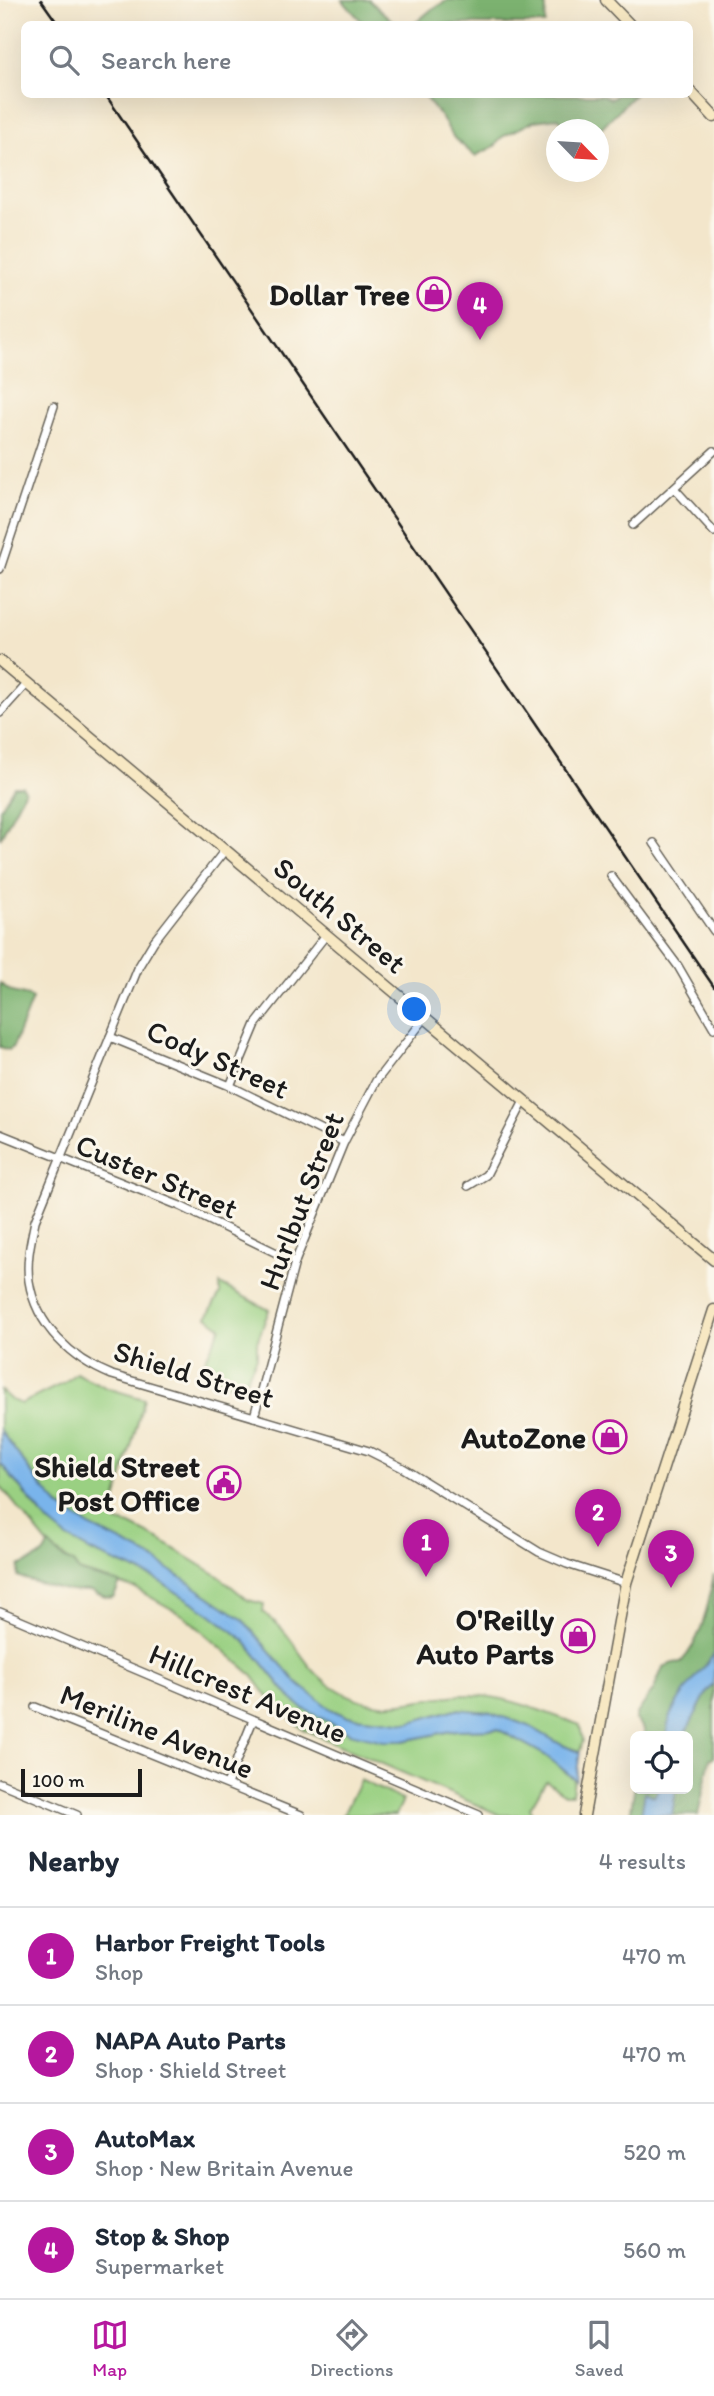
<!DOCTYPE html>
<html lang="en">
<head>
<meta charset="utf-8">
<style>
	:root { --surface:#fff; --page:#f2f2f3; --text:#1f2937; --muted:#747a83; --line:#e0e1e3; --accent:#b5179e }
	body { margin:0; font-family:Itim,sans-serif; background:var(--page); color:var(--text) }
	.controls { position:absolute; right:21px; bottom:21px; display:grid; overflow:hidden; border-radius:10px; box-shadow:0 7px 28px #0002 }
	.controls button { width:63px; height:63px; display:grid; place-items:center; padding:0; border:0; border-bottom:2px solid var(--line); background:var(--surface); color:var(--text); font:35px sans-serif }
	.compass { position:absolute; left:546px; top:119px; width:63px; height:63px; border-radius:50%; background:var(--surface); box-shadow:0 7px 28px #0002; rotate:115deg }
	.scale { position:absolute; left:21px; bottom:18px; width:121px; box-sizing:border-box; padding-left:7px; border:4px solid #1c1c1c; border-top:0; font-size:19px; line-height:24px; white-space:nowrap; color:#1c1c1c; -webkit-text-stroke:5px #fbf7ec; paint-order:stroke }
	.you { position:absolute; left:415px; top:1010px; width:24px; height:24px; margin:-18px; border:5px solid #fff; border-radius:50%; background:#1a73e8; box-shadow:0 0 0 10px #1a73e833 }
	.badge { display:grid; place-items:center; width:46px; height:46px; border-radius:50%; background:var(--accent); color:#fff; font-size:23px; font-weight:700 }
	.pin { position:absolute; translate:-50% -58px; filter:drop-shadow(0 2px 4px #0008) }
	.pin::after { content:''; position:absolute; top:37px; width:24px; height:21px; background:inherit; clip-path:polygon(0 0,100% 0,50% 100%) }
	.list { margin:0; padding:0; list-style:none }
	h2 { display:flex; justify-content:space-between; align-items:center; height:91px; margin:0; padding:0 28px; font-size:30px }
	h2 small { font-size:23px; font-weight:400; color:var(--muted) }
	.list li { display:grid; grid-template-columns:46px 1fr auto; gap:21px; align-items:center; box-sizing:border-box; height:98px; padding:0 28px; border-top:2px solid var(--line) }
	.list b { display:block; font-size:26px; white-space:nowrap }
	.list p { margin:0; font-size:23px; white-space:nowrap; color:var(--muted) }
	.list em { font-size:23px; font-style:normal; color:var(--muted) }
	.icon { flex:none; width:38px; height:38px; fill:none; stroke:currentColor; stroke-width:2; stroke-linecap:round; stroke-linejoin:round }
	.map { position:relative; flex:none; width:714px; height:1815px; overflow:hidden }
	.search { position:absolute; background:var(--surface); box-shadow:0 7px 28px #0002; left:21px; right:21px; top:21px; height:77px; display:flex; align-items:center; gap:18px; box-sizing:border-box; padding:0 24px; border-radius:10px; color:var(--muted); font-size:26px }
	.sheet { height:483px; background:var(--surface) }
	nav { display:flex; justify-content:space-around; align-items:center; box-sizing:border-box; height:98px; border-top:2px solid var(--line); background:var(--surface); font-size:19px; color:var(--muted) }
	nav a { display:grid; justify-items:center; gap:4px }
	nav .on { color:var(--accent) }
	.map>svg:first-child { display:block }
	.green { fill:#9ad082; stroke:#5b764f; stroke-width:2 }
	.forest { fill:#7bb270; stroke:#4c6746; stroke-width:2 }
	.water { fill:#79b4eb; stroke:#4a6884; stroke-width:2 }
	.lines { fill:none; stroke-linecap:round; stroke-linejoin:round }
	.street-casing { stroke:#676359; stroke-width:10 }
	.secondary-casing { stroke:#676359; stroke-width:13 }
	.street { stroke:#fff; stroke-width:7 }
	.secondary { stroke:#f7e8c3; stroke-width:10 }
	.rail { stroke:#1c1c1c; stroke-width:2.5 }
	.labels { text-anchor:middle; dominant-baseline:central; stroke-width:6; stroke-linejoin:round; paint-order:stroke }
	.poi-label { font-size:30px; font-weight:bold; fill:#1c1c1c; stroke:#fbf7ec; text-anchor:end }
	.street-label { font-size:30px; fill:#1c1c1c; stroke:#fbf7ec }
</style>
</head>
<body>
<div class="map">
<svg width="714" height="1815" viewBox="0 0 714 1815">
	<rect width="100%" height="100%" fill="#fbf7ec"/>
	<filter id="ink" filterUnits="userSpaceOnUse"><feTurbulence type="fractalNoise" baseFrequency=".0143" numOctaves="2"/><feDisplacementMap in="SourceGraphic" scale="14" xChannelSelector="R" yChannelSelector="G"/><feConvolveMatrix kernelMatrix="1 2 1 2 8 2 1 2 1" color-interpolation-filters="sRGB"/></filter>
	<filter id="wash" filterUnits="userSpaceOnUse"><feTurbulence type="fractalNoise" baseFrequency=".00686" numOctaves="4" result="noise"/><feDisplacementMap in="SourceGraphic" scale="28" xChannelSelector="R" yChannelSelector="G"/><feGaussianBlur stdDeviation="1.57" result="paint"/><feColorMatrix in="noise" values="0 0 0 0 0 0 0 0 0 0 0 0 0 0 0 0 0 1.4 0 .05"/><feComposite in="paint" operator="in"/></filter>
	<g filter="url(#wash)">
		<rect width="100%" height="100%" fill="#f3e6cb"/>
		<g class="green">
			<path d="M220,1284L269,1310L257,1342V1357L241,1390L200,1371L221,1327L207,1317L220,1294Z"/>
			<path d="M76,1373L107,1388L144,1399L114,1508V1521L130,1525L160,1540L220,1577L248,1600L264,1604L263,1612C270,1618 277,1623 283,1630C300,1650 309,1672 332,1686C385,1721 414,1695 467,1695C507,1695 543,1712 580,1725L583,1741L580,1751L562,1745L529,1726L488,1712L456,1709L408,1723L346,1716L322,1705L297,1683L242,1619L148,1555L89,1526L52,1500L0,1430V1390L11,1400L21,1404L64,1383Z"/>
			<path d="M0,1463L42,1515L66,1537L93,1552L154,1578L208,1612L244,1640L290,1697L303,1708L350,1733L403,1741L456,1730L498,1729L545,1755L574,1779L572,1794H565L546,1781L530,1808L532,1815H500L304,1730L274,1705L251,1674L186,1617L136,1589L79,1571L73,1563L51,1548L0,1486Z"/>
			<path d="M360,1780L403,1800L396,1815H343Z"/>
		</g>
		<g class="forest">
			<path d="M342,0H369L396,24H364Z"/>
			<path d="M448,0H537L544,2L546,8L545,24H414L432,9Z"/>
			<path d="M603,95L611,99L617,95H634L599,130L570,129L558,118L534,121L502,137L495,146L475,156L454,138L441,117L423,95Z"/>
			<path d="M14,786H22L25,790L0,839V809Z"/>
			<path d="M0,983L12,992L28,996L32,999L13,1047L9,1050L0,1047Z"/>
			<path d="M48,1544L60,1556L73,1563L79,1572L120,1583L114,1597C105,1600 98,1592 88,1591C83,1590 77,1592 71,1591C65,1591 21,1579 18,1576L19,1566C32,1560 44,1559 48,1544Z"/>
			<path d="M714,1574V1654L677,1703L666,1736H644V1729L636,1720V1715L654,1689L663,1667L673,1663L681,1662C703,1638 708,1605 714,1574Z"/>
			<path d="M714,1684V1757L710,1759L698,1815H672L676,1789H688V1736H684L707,1692Z"/>
			<path d="M635,1785V1789H659L654,1796L645,1793L641,1815H630Z"/>
		</g>
		<g class="water">
			<path d="M0,1430L38,1482L61,1508L89,1526L148,1555L242,1619L297,1683L332,1710L346,1716L408,1723L456,1709L488,1712L529,1726L562,1745L580,1752L576,1780L545,1755L498,1729L456,1730L403,1741H383L350,1733L302,1708L290,1697L244,1640L208,1612L154,1578L93,1552L66,1537L49,1523L0,1463Z"/>
			<path d="M714,1654V1684L707,1692L684,1736H666C669,1702 696,1680 714,1654Z"/>
			<path d="M659,1789H676L672,1815H641L645,1792L654,1796Z"/>
		</g>
	</g>
	<g filter="url(#ink)">
		<g class="lines">
			<defs>
				<g id="street">
					<path d="M674,488L714,532"/>
					<path d="M633,525L714,451"/>
					<path d="M0,569L54,406"/>
					<path d="M0,713L27,683"/>
					<path d="M654,843L714,931"/>
					<path d="M225,850L154,941L139,966L35,1221C31,1241 26,1260 29,1281C36,1326 72,1359 112,1375L369,1451L403,1468L539,1552L567,1564L626,1583"/>
					<path d="M611,876L678,966L714,1028"/>
					<path d="M110,1037L230,1086L344,1142"/>
					<path d="M230,1086L256,1024L326,935"/>
					<path d="M0,1134L180,1206L295,1262"/>
					<path d="M468,1186L486,1175L524,1101"/>
					<path d="M254,1417L295,1262L344,1142L376,1081L425,1018"/>
					<path d="M0,1612L479,1815"/>
					<path d="M35,1707L301,1815"/>
					<path d="M0,1783L77,1815"/>
					<path d="M227,1784L253,1720"/>
				</g>
				<g id="secondary">
					<path d="M606,0L629,24"/>
					<path d="M690,91L714,117"/>
					<path d="M0,661L714,1260"/>
					<path d="M584,1815L626,1583L714,1310"/>
				</g>
			</defs>
			<use href="#street" class="street-casing"/>
			<use href="#secondary" class="secondary-casing"/>
			<use href="#street" class="street"/>
			<use href="#secondary" class="secondary"/>
			<g class="rail">
				<path d="M41,0L58,24"/>
				<path d="M105,94L714,987"/>
			</g>
		</g>
	</g>
	<defs>
		<symbol id="shop-ring" viewBox="-11 -11 22 22"><circle r="9.5" fill="#fbf7ec" stroke="#b5179e" stroke-width="1.5"/><path d="M-5-2.5h2.3a2.7 3.5 0 0 1 5.4 0H5L5.5 6h-11ZM-1.5-2.5h3a1.5 2.3 0 0 0-3 0Z" fill="#b5179e"/></symbol>
		<symbol id="civic-ring" viewBox="-11 -11 22 22"><circle r="9.5" fill="#fbf7ec" stroke="#b5179e" stroke-width="1.5"/><path d="M-.6-6.5H3V-4.5H.6V-3L4-1V1h2V6H-6V1h2V-1L-.6-3ZM-1.2 2.5V6h2.4V2.5Z" fill="#b5179e"/></symbol>
	</defs>
	<g fill-rule="evenodd">
		<use href="#shop-ring" x="415" y="275" width="38" height="38"/>
		<use href="#shop-ring" x="591" y="1418" width="38" height="38"/>
		<use href="#civic-ring" x="205" y="1464" width="38" height="38"/>
		<use href="#shop-ring" x="559" y="1617" width="38" height="38"/>
	</g>
	<g class="labels">
		<g class="poi-label">
			<text x="410" y="294">Dollar Tree</text>
			<text x="586" y="1437">AutoZone</text>
			<text x="200" y="1466">Shield Street<tspan x="200" dy="34">Post Office</tspan></text>
			<text x="554" y="1619">O'Reilly<tspan x="554" dy="34">Auto Parts</tspan></text>
		</g>
		<g class="street-label">
			<text transform="translate(340 915) rotate(40)">South Street</text>
			<text transform="translate(218 1059) rotate(24)">Cody Street</text>
			<text transform="translate(157 1176) rotate(23)">Custer Street</text>
			<text transform="translate(301 1201) rotate(-69)">Hurlbut Street</text>
			<text transform="translate(194 1374) rotate(17)">Shield Street</text>
			<text transform="translate(248 1693) rotate(23)">Hillcrest Avenue</text>
			<text transform="translate(157 1731) rotate(22)">Meriline Avenue</text>
		</g>
	</g>
</svg>
<div class="controls">
<button><svg class="icon" aria-label="locate" viewBox="0 0 24 24"><circle cx="12" cy="12" r="6"/><path d="M12 2v4M12 18v4M2 12h4M18 12h4"/></svg></button>
</div>
<svg class="compass" viewBox="-18 -18 36 36"><path d="M0-13l5 13h-10z" fill="#e53935"/><path d="M0 13l5-13h-10z" fill="#747a83"/></svg>
<div class="scale">100 m</div>
<div class="you"></div>
<div class="pin badge" style="left:426px;top:1577px">1</div>
<div class="pin badge" style="left:598px;top:1547px">2</div>
<div class="pin badge" style="left:671px;top:1588px">3</div>
<div class="pin badge" style="left:480px;top:340px">4</div>
<div class="search"><svg class="icon" aria-label="search" viewBox="0 0 24 24"><circle cx="10" cy="10" r="6"/><path d="M15 15l6 6"/></svg>Search here</div>
</div>
<section class="sheet">
<h2>Nearby<small>4 results</small></h2>
<ul class="list">
<li><span class="badge">1</span><div><b>Harbor Freight Tools</b><p>Shop</p></div><em>470 m</em></li>
<li><span class="badge">2</span><div><b>NAPA Auto Parts</b><p>Shop · Shield Street</p></div><em>470 m</em></li>
<li><span class="badge">3</span><div><b>AutoMax</b><p>Shop · New Britain Avenue</p></div><em>520 m</em></li>
<li><span class="badge">4</span><div><b>Stop &amp; Shop</b><p>Supermarket</p></div><em>560 m</em></li>
</ul>
</section>
<nav>
<a class="on"><svg class="icon" aria-label="map" viewBox="0 0 24 24"><path d="M3 6l6-2 6 2 6-2v14l-6 2-6-2-6 2zM9 4v14M15 6v14"/></svg>Map</a>
<a><svg class="icon" aria-label="directions" viewBox="0 0 24 24"><path d="M12 3l9 9-9 9-9-9zM9 14v-3h6M13 9l2 2-2 2"/></svg>Directions</a>
<a><svg class="icon" aria-label="saved" viewBox="0 0 24 24"><path d="M7 4h10v16l-5-4-5 4z"/></svg>Saved</a>
</nav>
</body>
</html>
